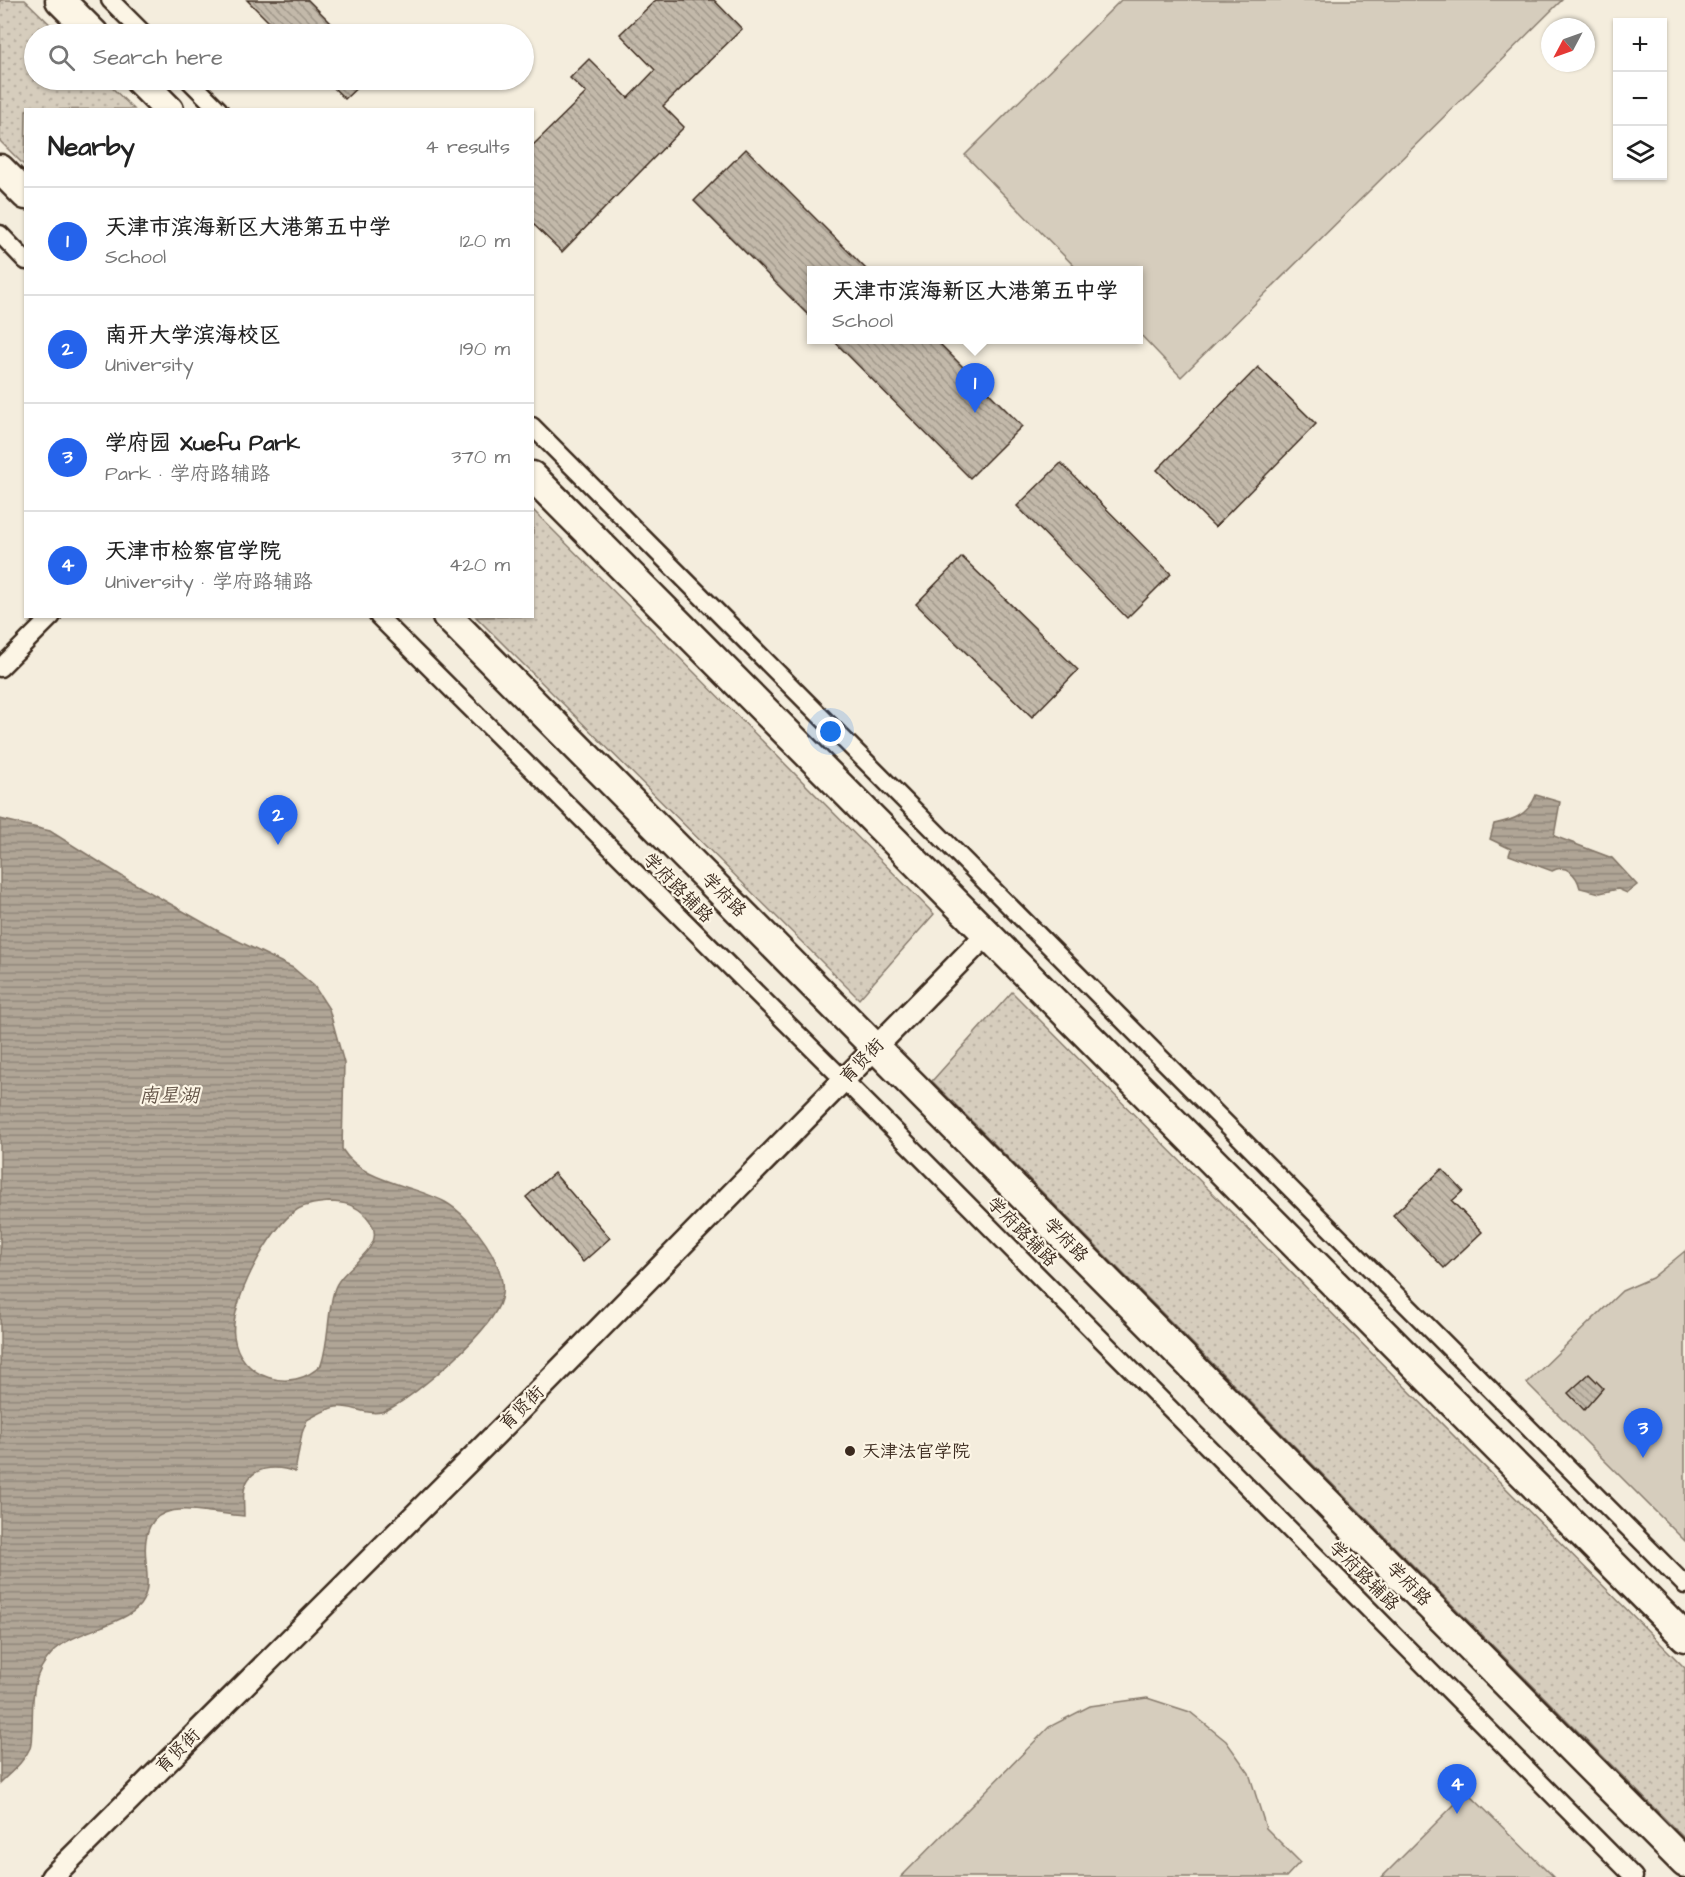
<!DOCTYPE html>
<html lang="en">
<head>
<meta charset="utf-8">
<style>
	:root { --surface:#fff; --page:#f6f6f6; --text:#222; --muted:#767676; --line:#e0e0e0; --accent:#2563eb }
	body { margin:0; font-family:"Architects Daughter","LXGW WenKai TC",sans-serif; background:var(--page); color:var(--text) }
	.controls { position:absolute; right:18px; top:18px; display:grid; overflow:hidden; border-radius:0px; box-shadow:0 2px 4px #0004 }
	.controls button { width:54px; height:54px; display:grid; place-items:center; padding:0; border:0; border-bottom:2px solid var(--line); background:var(--surface); color:var(--text); font:30px sans-serif }
	.compass { position:absolute; left:1541px; top:18px; width:54px; height:54px; border-radius:50%; background:var(--surface); box-shadow:0 2px 4px #0004; rotate:229deg }
	.you { position:absolute; left:831px; top:732px; width:21px; height:21px; margin:-15px; border:4px solid #fff; border-radius:50%; background:#1a73e8; box-shadow:0 0 0 9px #1a73e833 }
	.badge { display:grid; place-items:center; width:39px; height:39px; border-radius:50%; background:var(--accent); color:#fff; font-size:20px; font-weight:700 }
	.pin { position:absolute; translate:-50% -50px; filter:drop-shadow(0 2px 3px #0008) }
	.pin::after { content:''; position:absolute; top:32px; width:21px; height:18px; background:inherit; clip-path:polygon(0 0,100% 0,50% 100%) }
	.popup { position:absolute; left:807px; top:266px; width:336px; height:78px; box-sizing:border-box; display:grid; place-content:center; border-radius:0px; background:var(--surface); filter:drop-shadow(0 2px 4px #0005); font-size:20px; white-space:nowrap; color:var(--muted) }
	.popup b { font-size:22px; color:var(--text) }
	.popup::after { content:''; position:absolute; left:50%; top:100%; margin-left:-12px; border:12px solid transparent; border-top-color:var(--surface) }
	.list { margin:0; padding:0; list-style:none }
	h2 { display:flex; justify-content:space-between; align-items:center; height:78px; margin:0; padding:0 24px; font-size:26px }
	h2 small { font-size:20px; font-weight:400; color:var(--muted) }
	.list li { display:grid; grid-template-columns:39px 1fr auto; gap:18px; align-items:center; box-sizing:border-box; height:108px; padding:0 24px; border-top:2px solid var(--line) }
	.list b { display:block; font-size:22px; white-space:nowrap }
	.list p { margin:0; font-size:20px; white-space:nowrap; color:var(--muted) }
	.list em { font-size:20px; font-style:normal; color:var(--muted) }
	.icon { flex:none; width:33px; height:33px; fill:none; stroke:currentColor; stroke-width:2; stroke-linecap:round; stroke-linejoin:round }
	.map { position:relative; flex:none; width:1685px; height:1877px; overflow:hidden }
	.search { position:absolute; background:var(--surface); box-shadow:0 2px 4px #0004; left:24px; top:24px; width:510px; height:66px; display:flex; align-items:center; gap:15px; box-sizing:border-box; padding:0 21px; border-radius:33px; color:var(--muted); font-size:22px }
	.panel { position:absolute; background:var(--surface); box-shadow:0 2px 4px #0004; left:24px; top:108px; width:510px; height:510px; border-radius:0px }
	.map>svg:first-child { display:block }
	.grass { fill:url(#grass-dots); stroke:#887c6e; stroke-width:1.5 }
	.park { fill:#d6cdbd; stroke:#887c6e; stroke-width:1.5 }
	.water { fill:url(#water-rules); stroke:#817466; stroke-width:1.5; fill-rule:evenodd }
	.building { fill:url(#building-back-hatch); stroke:#3b2a1e; stroke-width:1.5 }
	.lines { fill:none; stroke-linecap:round; stroke-linejoin:round }
	.minor-casing { stroke:#3b2a1e; stroke-width:21 }
	.tertiary-casing { stroke:#3b2a1e; stroke-width:26 }
	.trunk-casing { stroke:#3b2a1e; stroke-width:33 }
	.minor { stroke:#fcf5e5; stroke-width:16 }
	.tertiary { stroke:#fcf5e5; stroke-width:21 }
	.trunk { stroke:#fcf5e5; stroke-width:28 }
	.poi-dot { fill:#3b2a1e; stroke:#fcf5e5; stroke-width:2 }
	.labels { text-anchor:middle; dominant-baseline:central; stroke-width:4.5; stroke-linejoin:round; paint-order:stroke }
	.street-label { font-size:18px; fill:#3b2a1e; stroke:#fcf5e5 }
	.poi-label { font-size:18px; fill:#3b2a1e; stroke:#fcf5e5; text-anchor:start }
	.water-label { font-size:20px; font-style:italic; fill:#645548; stroke:#fcf5e5 }
</style>
</head>
<body>
<div class="map">
<svg width="1685" height="1877" viewBox="0 0 1685 1877">
	<defs>
		<pattern id="grass-dots" width="8" height="8" patternUnits="userSpaceOnUse" patternTransform="scale(1.5)"><rect width="8" height="8" fill="#d6cdbd"/><path d="M2 2h.1M6 6h.1" fill="none" stroke="#b9b0a2" stroke-width="1.8" stroke-linecap="round"/></pattern>
		<pattern id="water-rules" width="6" height="5" patternUnits="userSpaceOnUse" patternTransform="scale(1.5)"><rect width="6" height="5" fill="#b0a596"/><path d="M0 2.5h6" fill="none" stroke="#90877a"/></pattern>
		<pattern id="building-back-hatch" width="6" height="6" patternUnits="userSpaceOnUse" patternTransform="scale(1.5)"><rect width="6" height="6" fill="#c3b9aa"/><path d="M-1 5l2 2M0 0l6 6M5-1l2 2" fill="none" stroke="#a0978a"/></pattern>
	</defs>
	<rect width="100%" height="100%" fill="#f4eddd"/>
	<filter id="ink" filterUnits="userSpaceOnUse"><feTurbulence type="fractalNoise" baseFrequency=".0167" numOctaves="2"/><feDisplacementMap in="SourceGraphic" scale="12" xChannelSelector="R" yChannelSelector="G"/><feConvolveMatrix kernelMatrix="1 2 1 2 8 2 1 2 1" color-interpolation-filters="sRGB"/></filter>
	<g filter="url(#ink)">
		<g class="grass">
			<path d="M0,0H25L60,34H34V80H104L134,109L26,110L25,166L0,141Z"/>
			<path d="M533,510L934,914L859,999L476,617L532,616Z"/>
			<path d="M1012,992L1685,1668V1839L932,1081Z"/>
		</g>
		<g class="park">
			<path d="M1121,0H1562L1181,377L1139,333L1138,270H1078L965,155Z"/>
			<path d="M1685,1251V1541L1527,1383L1622,1291L1652,1278Z"/>
			<path d="M1147,1698L1190,1712L1226,1741L1249,1773L1266,1828L1300,1862L1286,1877H901L1049,1727L1090,1706Z"/>
			<path d="M1467,1792L1553,1877H1382Z"/>
		</g>
		<g class="water">
			<path d="M1536,795L1560,802L1554,836L1612,858L1637,885L1627,893L1618,889L1600,893L1580,888C1577,875 1566,863 1552,871L1509,855L1511,849L1490,839L1494,824C1514,820 1528,815 1536,795Z"/>
			<path d="M0,819L50,831L128,880L220,932L293,968L314,986L329,1009L344,1063L342,1149C363,1183 412,1184 445,1202C471,1216 510,1268 501,1299C494,1329 417,1395 389,1409C371,1419 354,1405 336,1407C327,1408 315,1416 307,1420L302,1433L295,1472C277,1465 248,1465 244,1491C243,1499 244,1508 244,1516C199,1513 138,1489 146,1561C147,1577 150,1592 140,1605C123,1626 73,1630 52,1653C30,1676 33,1701 32,1730C31,1736 32,1743 30,1748C24,1762 11,1772 0,1783ZM329,1202C344,1202 356,1205 366,1216C395,1248 341,1264 334,1291C327,1315 329,1342 321,1365C292,1395 239,1378 234,1336C229,1304 269,1227 298,1209C307,1204 318,1203 329,1202Z"/>
		</g>
		<g class="building">
			<path d="M247,0H308L342,34H281Z"/>
			<path d="M656,0H714L742,29L663,106L684,127L562,252L532,223V146L586,93L570,78L589,59L628,98L655,70L620,34Z"/>
			<path d="M326,80H365L345,99Z"/>
			<path d="M746,149L867,270H812V319L694,201Z"/>
			<path d="M832,339H935L1022,426L970,478Z"/>
			<path d="M1258,367L1316,424L1215,527L1157,470Z"/>
			<path d="M1061,463L1171,574L1127,618L1017,506Z"/>
			<path d="M962,557L1078,670L1032,717L916,604Z"/>
			<path d="M1442,1169L1463,1191L1452,1201L1482,1232L1444,1268L1393,1215Z"/>
			<path d="M554,1173L610,1238L583,1262L526,1197Z"/>
			<path d="M1589,1374L1603,1388L1584,1410L1568,1393Z"/>
		</g>
		<g class="lines">
			<defs>
				<g id="minor">
					<path d="M110,0L144,34"/>
					<path d="M189,80L219,110"/>
					<path d="M0,234L26,261"/>
					<path d="M532,426L1685,1585"/>
					<path d="M378,616L880,1116L1634,1877"/>
					<path d="M0,668L52,616"/>
				</g>
				<path id="tertiary" d="M52,1877L506,1424L987,934"/>
				<g id="trunk">
					<path d="M60,0L94,34"/>
					<path d="M139,80L169,110"/>
					<path d="M0,169L26,195"/>
					<path d="M532,476L1685,1637"/>
					<path d="M447,616L1685,1863"/>
				</g>
			</defs>
			<use href="#minor" class="minor-casing"/>
			<use href="#tertiary" class="tertiary-casing"/>
			<use href="#trunk" class="trunk-casing"/>
			<use href="#minor" class="minor"/>
			<use href="#tertiary" class="tertiary"/>
			<use href="#trunk" class="trunk"/>
		</g>
	</g>
	<circle class="poi-dot" cx="850" cy="1451" r="6"/>
	<g class="labels">
		<g class="street-label">
			<text transform="translate(678 888) rotate(45)">学府路辅路</text>
			<text transform="translate(724 895) rotate(45)">学府路</text>
			<text transform="translate(862 1061) rotate(-46)">育贤街</text>
			<text transform="translate(1022 1232) rotate(45)">学府路辅路</text>
			<text transform="translate(1066 1240) rotate(45)">学府路</text>
			<text transform="translate(522 1408) rotate(-45)">育贤街</text>
			<text transform="translate(1364 1576) rotate(45)">学府路辅路</text>
			<text transform="translate(1409 1584) rotate(45)">学府路</text>
			<text transform="translate(178 1751) rotate(-45)">育贤街</text>
		</g>
		<g class="poi-label">
			<text x="862" y="1451">天津法官学院</text>
		</g>
		<g class="water-label">
			<text x="169" y="1096">南星湖</text>
		</g>
	</g>
</svg>
<div class="controls">
<button>+</button>
<button>−</button>
<button><svg class="icon" aria-label="layers" viewBox="0 0 24 24"><path d="M12 4l9 5-9 5-9-5zM3 14l9 5 9-5"/></svg></button>
</div>
<svg class="compass" viewBox="-18 -18 36 36"><path d="M0-13l5 13h-10z" fill="#e53935"/><path d="M0 13l5-13h-10z" fill="#767676"/></svg>
<div class="you"></div>
<div class="pin badge" style="left:975px;top:413px">1</div>
<div class="popup"><b>天津市滨海新区大港第五中学</b>School</div>
<div class="pin badge" style="left:278px;top:845px">2</div>
<div class="pin badge" style="left:1643px;top:1458px">3</div>
<div class="pin badge" style="left:1457px;top:1814px">4</div>
<div class="search"><svg class="icon" aria-label="search" viewBox="0 0 24 24"><circle cx="10" cy="10" r="6"/><path d="M15 15l6 6"/></svg>Search here</div>
<section class="panel">
<h2>Nearby<small>4 results</small></h2>
<ul class="list">
<li><span class="badge">1</span><div><b>天津市滨海新区大港第五中学</b><p>School</p></div><em>120 m</em></li>
<li><span class="badge">2</span><div><b>南开大学滨海校区</b><p>University</p></div><em>190 m</em></li>
<li><span class="badge">3</span><div><b>学府园 Xuefu Park</b><p>Park · 学府路辅路</p></div><em>370 m</em></li>
<li><span class="badge">4</span><div><b>天津市检察官学院</b><p>University · 学府路辅路</p></div><em>420 m</em></li>
</ul>
</section>
</div>
</body>
</html>
